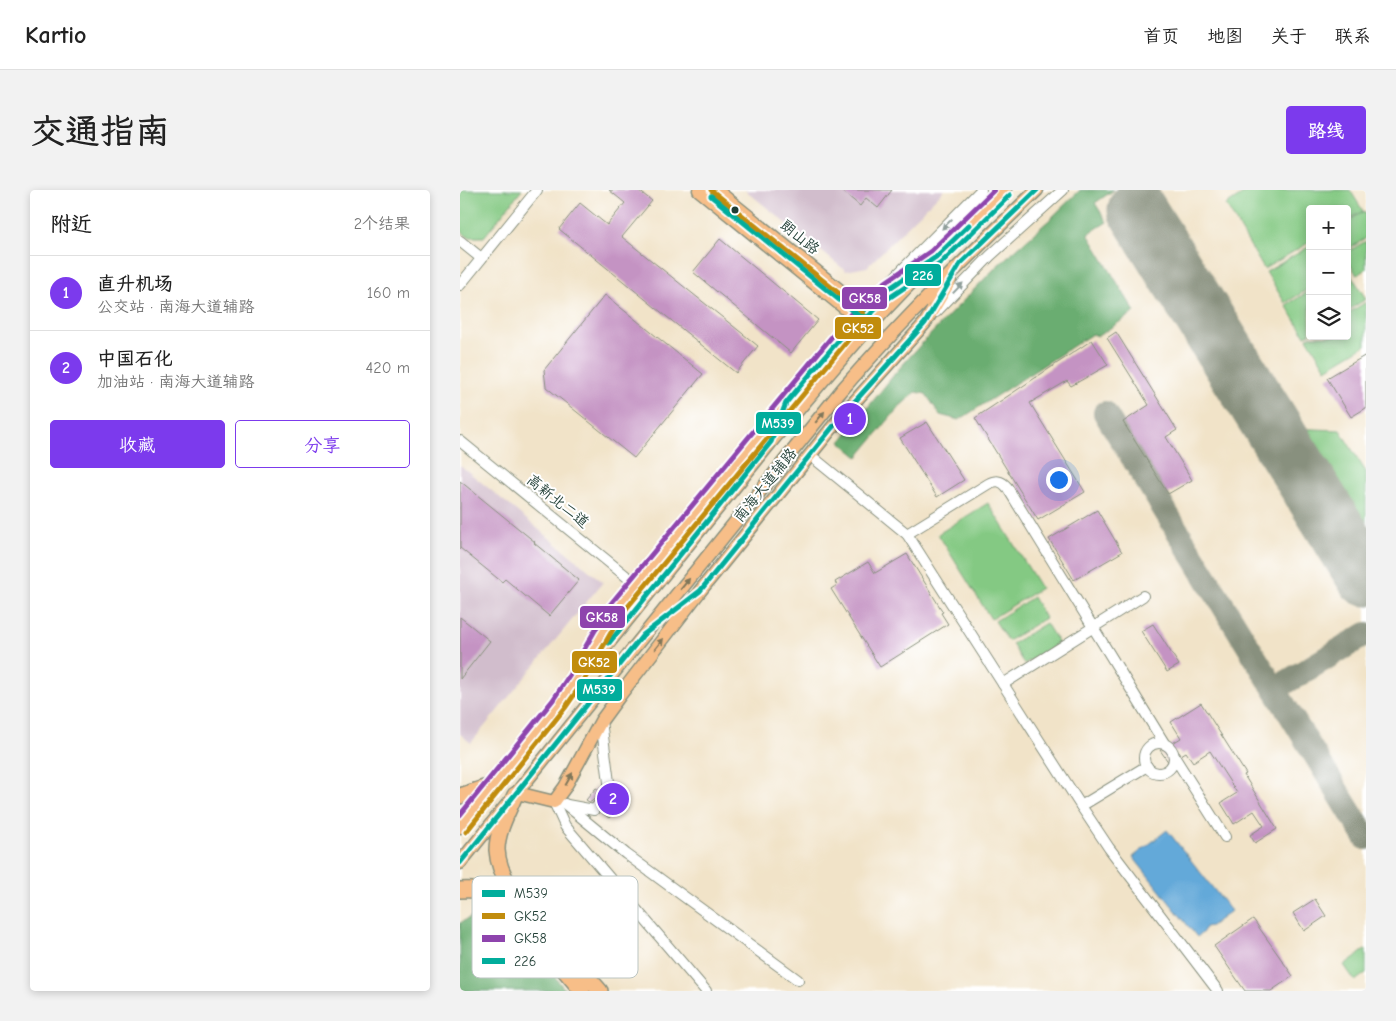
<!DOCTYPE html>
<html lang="zh">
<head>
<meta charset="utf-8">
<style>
	:root { --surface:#fff; --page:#f2f2f2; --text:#222; --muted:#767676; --line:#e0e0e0; --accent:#7c3aed }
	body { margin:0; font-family:"Comic Neue","LXGW WenKai TC",sans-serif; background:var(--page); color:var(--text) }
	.controls { position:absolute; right:15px; top:15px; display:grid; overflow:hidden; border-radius:5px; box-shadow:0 2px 8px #0003 }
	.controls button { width:45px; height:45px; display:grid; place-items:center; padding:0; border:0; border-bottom:1px solid var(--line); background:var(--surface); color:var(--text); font:25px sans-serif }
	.you { position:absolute; left:598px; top:289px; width:18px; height:18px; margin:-12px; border:4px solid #fff; border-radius:50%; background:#1a73e8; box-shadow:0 0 0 8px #1a73e833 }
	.badge { display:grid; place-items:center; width:32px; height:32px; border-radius:50%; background:var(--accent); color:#fff; font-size:16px; font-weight:700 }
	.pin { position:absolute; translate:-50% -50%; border:2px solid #fff; box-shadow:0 1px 5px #0006 }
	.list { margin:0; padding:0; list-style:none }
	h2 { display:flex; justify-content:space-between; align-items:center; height:65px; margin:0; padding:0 20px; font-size:21px }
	h2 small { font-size:16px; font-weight:400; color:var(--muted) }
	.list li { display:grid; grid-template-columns:32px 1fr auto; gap:15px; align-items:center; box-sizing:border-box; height:75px; padding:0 20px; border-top:1px solid var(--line) }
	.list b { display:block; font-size:19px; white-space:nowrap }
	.list p { margin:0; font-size:16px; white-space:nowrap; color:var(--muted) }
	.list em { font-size:16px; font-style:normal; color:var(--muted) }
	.actions { display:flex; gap:10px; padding:15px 20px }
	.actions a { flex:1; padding:11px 0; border:1px solid var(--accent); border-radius:5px; text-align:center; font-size:18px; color:var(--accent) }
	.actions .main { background:var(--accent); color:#fff }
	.icon { flex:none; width:28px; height:28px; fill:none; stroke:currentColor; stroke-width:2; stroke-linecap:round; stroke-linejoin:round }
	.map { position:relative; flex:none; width:906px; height:801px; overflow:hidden; border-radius:5px }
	header { display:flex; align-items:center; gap:30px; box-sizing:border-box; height:70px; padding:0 25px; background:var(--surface); border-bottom:1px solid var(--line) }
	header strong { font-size:24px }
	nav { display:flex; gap:28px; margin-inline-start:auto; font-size:18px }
	.intro { display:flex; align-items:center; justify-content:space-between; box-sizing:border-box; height:120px; padding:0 30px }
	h1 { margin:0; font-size:35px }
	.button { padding:12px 22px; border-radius:5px; background:var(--accent); color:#fff; font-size:18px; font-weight:700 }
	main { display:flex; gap:30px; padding:0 30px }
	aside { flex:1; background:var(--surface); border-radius:5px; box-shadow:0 2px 8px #0003 }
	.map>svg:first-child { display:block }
	.industrial { fill:#d1bdcc }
	.green { fill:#84c983; stroke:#52835c }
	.forest { fill:#6bad71; stroke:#457552 }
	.water { fill:#63a9d9; stroke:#417386 }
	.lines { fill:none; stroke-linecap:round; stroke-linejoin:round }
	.taxiway { stroke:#88907e; stroke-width:24 }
	.runway { stroke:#88907e; stroke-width:59 }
	.building { fill:#c493c3 }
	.minor-casing { stroke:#88907e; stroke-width:12 }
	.major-casing { stroke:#88907e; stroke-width:15 }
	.highway-casing { stroke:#88907e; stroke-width:18 }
	.minor { stroke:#fff; stroke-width:10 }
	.major { stroke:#f7be88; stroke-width:12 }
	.highway { stroke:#f7be88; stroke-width:15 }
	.bus-1-casing { stroke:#fff; stroke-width:9 }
	.bus-2-casing { stroke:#fff; stroke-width:9 }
	.bus-3-casing { stroke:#fff; stroke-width:9 }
	.bus-4-casing { stroke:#fff; stroke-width:9 }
	.bus-1 { stroke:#01ad9c; stroke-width:5 }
	.bus-2 { stroke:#c18c0d; stroke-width:5 }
	.bus-3 { stroke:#8e44ad; stroke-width:5 }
	.bus-4 { stroke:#01ad9c; stroke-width:5 }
	.oneway { fill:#8f9e9a }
	.oneway2 { fill:#80775a }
	.bus-dot { fill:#1f3d34; stroke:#fff; stroke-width:2 }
	.labels { text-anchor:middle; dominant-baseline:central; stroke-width:4; stroke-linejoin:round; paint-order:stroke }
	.street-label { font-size:15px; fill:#1f3d34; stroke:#fff }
	.key { fill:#fff; stroke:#bcc5c2; stroke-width:1 }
	.key-label { font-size:14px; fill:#1f3d34 }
	.line-badge { stroke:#fff; stroke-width:2 }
	.badge-label { font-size:14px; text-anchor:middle; font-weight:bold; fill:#fff }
</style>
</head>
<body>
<header>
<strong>Kartio</strong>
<nav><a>首页</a><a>地图</a><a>关于</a><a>联系</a></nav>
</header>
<div class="intro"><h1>交通指南</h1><a class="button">路线</a></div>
<main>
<aside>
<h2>附近<small>2个结果</small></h2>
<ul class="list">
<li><span class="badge">1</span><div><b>直升机场</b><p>公交站 · 南海大道辅路</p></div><em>160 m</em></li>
<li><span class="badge">2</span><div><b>中国石化</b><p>加油站 · 南海大道辅路</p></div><em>420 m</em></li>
</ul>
<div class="actions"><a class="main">收藏</a><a>分享</a></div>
</aside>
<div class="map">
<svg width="906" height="801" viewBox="0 0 906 801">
	<rect width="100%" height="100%" fill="#fff"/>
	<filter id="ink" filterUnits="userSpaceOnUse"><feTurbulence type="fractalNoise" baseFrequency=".02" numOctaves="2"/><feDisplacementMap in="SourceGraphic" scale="10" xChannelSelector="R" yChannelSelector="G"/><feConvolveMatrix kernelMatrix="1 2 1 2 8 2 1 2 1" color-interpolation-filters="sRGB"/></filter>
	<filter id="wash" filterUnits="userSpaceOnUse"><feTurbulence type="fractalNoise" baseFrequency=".0096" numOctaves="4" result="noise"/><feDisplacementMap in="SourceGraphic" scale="20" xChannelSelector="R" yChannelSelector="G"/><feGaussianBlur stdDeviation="1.12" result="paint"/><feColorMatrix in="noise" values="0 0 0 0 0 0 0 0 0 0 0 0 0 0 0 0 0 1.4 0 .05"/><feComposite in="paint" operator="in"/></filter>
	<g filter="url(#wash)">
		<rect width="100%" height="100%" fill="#f1e3c8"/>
		<g class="industrial">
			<path d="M285,0H484L407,77L386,81Z"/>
			<path d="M0,275L143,392L11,553L0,544Z"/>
		</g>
		<g class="green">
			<path d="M0,0H62L24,47H8L0,40Z"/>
			<path d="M789,0H890L903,21L887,30V19H850V52L804,79L766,15Z"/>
			<path d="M904,21L906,25V48L887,60V32Z"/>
			<path d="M906,51V79L897,85L887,70V62Z"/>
			<path d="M850,56V98L825,113L806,82Z"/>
			<path d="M887,78L906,109L887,121Z"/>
			<path d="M850,101V144L845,146L826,115Z"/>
			<path d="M906,112V155L866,179L847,148L850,146H887V124Z"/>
			<path d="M828,238L880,240L906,282V356L903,357Z"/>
			<path d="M528,313L581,398L531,429L478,344Z"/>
			<path d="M573,407L585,428L548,451L535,431Z"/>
			<path d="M586,433L599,454L564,474L552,454Z"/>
			<path d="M906,759V783L895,791L884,775Z"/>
		</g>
		<g class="forest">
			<path d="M620,0H654L635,13L647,32L628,44L675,122L638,146L632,144L499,230L480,225L466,204L456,202L439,217L398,267L380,252L437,181L464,151L538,75L588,31Z"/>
			<path d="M37,713L106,801H0V733Z"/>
		</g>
		<path class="water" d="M707,640L771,721L751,736L745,737L743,742L737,747L673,667Z"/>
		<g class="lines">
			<g class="taxiway">
				<path d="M645,223L906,648"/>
				<path d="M815,499L906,444"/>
			</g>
			<path class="runway" d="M677,20L906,387"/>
		</g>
		<g id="blocks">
			<g class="building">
				<path d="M149,0H178L192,11L162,47L298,156L276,183L99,39L120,13L147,35L165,13Z"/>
				<path d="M381,0H432L418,18L406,8L400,16Z"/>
				<path d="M260,49L358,130L331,163L233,82Z"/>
				<path d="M145,105L243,184L174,268L86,197L84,180Z"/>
				<path d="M656,142L717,240L706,247L732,290L708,304L663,232L689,215L647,148Z"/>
				<path d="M632,150L648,175L611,196L607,191L570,213L625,302L578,330L515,228Z"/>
				<path d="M906,165V218L891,227L867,188Z"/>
				<path d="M467,232L504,290L477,307L440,248Z"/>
				<path d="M0,291L75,352L74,353L119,390L89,426L45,389L42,392L0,358Z"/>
				<path d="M637,320L662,362L614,390L589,349Z"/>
				<path d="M447,364L483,422L481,423L488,434L420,477L371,399L377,395L375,392L408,372L415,383Z"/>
				<path d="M0,427L30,451L0,489Z"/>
				<path d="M693,434L719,475L707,482L681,441Z"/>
				<path d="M741,513L786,584L784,585L817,639L795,653L790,645L804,636L794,621L774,634L761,613L777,603L750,561L733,572L726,562L721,565L719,562L714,561L709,565L710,572L709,573L700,560L707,559L711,554L721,548L711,532Z"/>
				<path d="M136,598L141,601L131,612H129L126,610Z"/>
				<path d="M158,598L164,603L156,613L159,616L149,628L141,622L155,604Z"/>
				<path d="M855,709L866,726L844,741L833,723Z"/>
				<path d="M793,729L833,786L811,801H785L754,756Z"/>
			</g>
		</g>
	</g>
	<g filter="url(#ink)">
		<use href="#blocks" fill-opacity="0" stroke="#88907e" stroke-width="1"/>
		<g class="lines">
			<defs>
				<g id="minor">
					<path d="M0,51L21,68"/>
					<path d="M0,95L77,0"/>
					<path d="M427,95L521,0"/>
					<path d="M476,122L530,66L603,0"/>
					<path d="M0,251L177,395"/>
					<path d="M350,265L447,344L621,616L649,658L758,801"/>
					<path d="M447,344L528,294C536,290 541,290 547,297L704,553"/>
					<path d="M543,494L683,406"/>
					<circle cx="699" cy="568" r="15"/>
					<path d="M715,568L765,647"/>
					<path d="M94,612L105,636L246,801"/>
					<path d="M105,614L166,664L338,790"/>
					<path d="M107,615L134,620L150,600L141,531"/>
					<path d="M621,616L687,576"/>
				</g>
				<g id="major">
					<path d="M239,0L397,128"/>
					<path d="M256,0L404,120"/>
					<path d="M123,476L142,442L155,421L326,213L404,120L415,108L456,80"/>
					<path d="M57,603L94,612L105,597L141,531L160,505L240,401L350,265L380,228L465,133L490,91"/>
					<path d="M0,637L311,252C349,207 386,162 426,119C464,78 505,39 545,0"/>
					<path d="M0,673L381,201C442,130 509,65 577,0"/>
				</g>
				<g id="highway">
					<path d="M55,605C48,622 37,641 37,660C39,694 69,719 89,743C106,762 123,782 140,801"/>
					<path d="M0,606L33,595"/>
					<path d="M0,700C22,698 39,704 54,720L122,801"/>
				</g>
			</defs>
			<use href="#minor" class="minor-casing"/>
			<use href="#major" class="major-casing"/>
			<use href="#highway" class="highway-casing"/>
			<use href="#minor" class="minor"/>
			<use href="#major" class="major"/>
			<use href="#highway" class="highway"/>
			<defs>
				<g id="bus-1">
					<path d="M149,453L311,252L326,213L404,120L415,108L476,67L509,35"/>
					<path d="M0,673L183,445L240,401L380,228L465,133L500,74L577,0"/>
				</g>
				<path id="bus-2" d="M6,642L105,518L123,492L161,425L404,131V127L402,122L251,0"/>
				<path id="bus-3" d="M0,625L93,510L110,484L149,416L398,115L411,102L471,61L534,0"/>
				<path id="bus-4" d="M251,6L399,126L404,127L409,126L420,114L481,73L550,5"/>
			</defs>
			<use href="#bus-1" class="bus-1-casing"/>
			<use href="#bus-2" class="bus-2-casing"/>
			<use href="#bus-3" class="bus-3-casing"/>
			<use href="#bus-4" class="bus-4-casing"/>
			<use href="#bus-1" class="bus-1"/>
			<use href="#bus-2" class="bus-2"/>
			<use href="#bus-3" class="bus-3"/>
			<use href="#bus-4" class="bus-4"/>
		</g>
		<defs><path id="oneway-solid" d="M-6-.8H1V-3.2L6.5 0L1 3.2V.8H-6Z" transform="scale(1.25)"/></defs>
		<g class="oneway">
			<use href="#oneway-solid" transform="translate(487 34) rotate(135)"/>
			<use href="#oneway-solid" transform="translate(498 98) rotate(-46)"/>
		</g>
		<g class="oneway2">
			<use href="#oneway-solid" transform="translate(360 227) rotate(-51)"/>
			<use href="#oneway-solid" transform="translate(225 394) rotate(-51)"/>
			<use href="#oneway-solid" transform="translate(199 454) rotate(-52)"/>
			<use href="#oneway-solid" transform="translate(109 589) rotate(-61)"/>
		</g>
	</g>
	<circle class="bus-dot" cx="275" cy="20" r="4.5"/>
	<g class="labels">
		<g class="street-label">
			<text transform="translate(340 47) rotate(39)">朗山路</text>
			<text transform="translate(305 295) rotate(-51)">南海大道辅路</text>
			<text transform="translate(98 311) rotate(39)">高新北二道</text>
		</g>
	</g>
	<rect x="12" y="686" width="166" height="102" rx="8" class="key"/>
	<rect x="22" y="700" width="23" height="7" fill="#01ad9c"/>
	<rect x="22" y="723" width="23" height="6" fill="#c18c0d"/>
	<rect x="22" y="745" width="23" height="7" fill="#8e44ad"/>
	<rect x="22" y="768" width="23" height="6" fill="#01ad9c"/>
	<g class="key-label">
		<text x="54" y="708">M539</text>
		<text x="54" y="731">GK52</text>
		<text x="54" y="753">GK58</text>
		<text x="54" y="776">226</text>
	</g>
	<g class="line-badge">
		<rect x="444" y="73" width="38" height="24" rx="5" fill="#01ad9c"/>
		<rect x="381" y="96" width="47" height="24" rx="5" fill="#8e44ad"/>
		<rect x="374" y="126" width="48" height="24" rx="5" fill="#c18c0d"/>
		<rect x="295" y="221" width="47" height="24" rx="5" fill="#01ad9c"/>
		<rect x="119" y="415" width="47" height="24" rx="5" fill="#8e44ad"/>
		<rect x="111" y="460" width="47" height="24" rx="5" fill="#c18c0d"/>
		<rect x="116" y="488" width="47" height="24" rx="5" fill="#01ad9c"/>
	</g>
	<g class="badge-label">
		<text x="463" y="90">226</text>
		<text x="405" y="113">GK58</text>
		<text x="398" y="143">GK52</text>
		<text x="318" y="238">M539</text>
		<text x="142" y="432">GK58</text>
		<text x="134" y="477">GK52</text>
		<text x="139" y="504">M539</text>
	</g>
</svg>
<div class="controls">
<button>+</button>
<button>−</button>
<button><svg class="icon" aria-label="layers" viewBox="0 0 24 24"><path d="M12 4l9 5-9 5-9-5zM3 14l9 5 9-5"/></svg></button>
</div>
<div class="you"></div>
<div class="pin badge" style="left:390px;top:229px">1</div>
<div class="pin badge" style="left:153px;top:609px">2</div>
</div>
</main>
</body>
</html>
